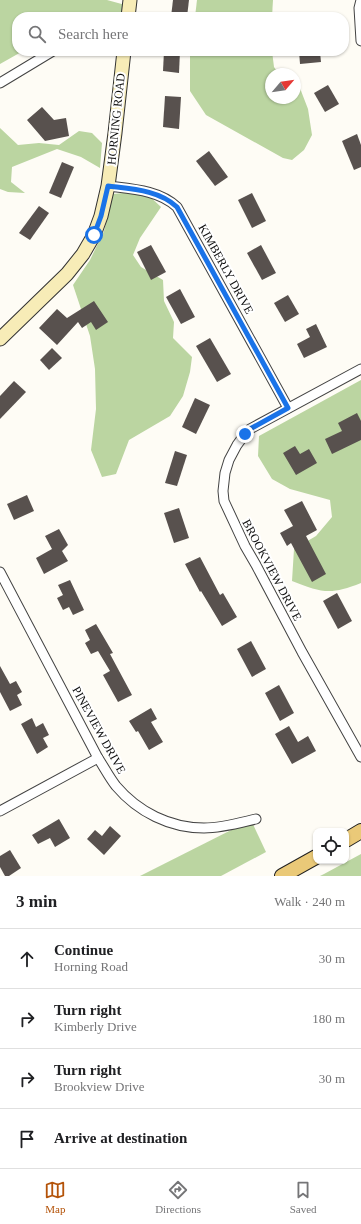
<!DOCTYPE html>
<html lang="en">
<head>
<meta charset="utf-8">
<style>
	:root { --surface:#fff; --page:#f6f6f6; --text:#202124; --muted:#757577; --line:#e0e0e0; --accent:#b45309 }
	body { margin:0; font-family:Georgia,serif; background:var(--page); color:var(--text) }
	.controls { position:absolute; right:12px; bottom:12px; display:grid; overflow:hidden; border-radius:8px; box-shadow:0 1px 3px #0004 }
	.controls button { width:36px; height:36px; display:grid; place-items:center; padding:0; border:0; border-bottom:1px solid var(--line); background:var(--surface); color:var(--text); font:20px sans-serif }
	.compass { position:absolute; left:265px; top:68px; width:36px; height:36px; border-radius:50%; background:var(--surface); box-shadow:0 1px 3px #0004; rotate:61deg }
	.stop { position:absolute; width:12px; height:12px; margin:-9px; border:3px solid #1a73e8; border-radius:50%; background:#fff }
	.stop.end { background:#1a73e8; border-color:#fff; box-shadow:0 1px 4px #0008 }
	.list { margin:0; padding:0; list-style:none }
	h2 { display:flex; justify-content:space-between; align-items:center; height:52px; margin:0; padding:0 16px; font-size:17px }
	h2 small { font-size:13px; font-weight:400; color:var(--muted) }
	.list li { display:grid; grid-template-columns:26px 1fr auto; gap:12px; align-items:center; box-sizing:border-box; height:60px; padding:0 16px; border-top:1px solid var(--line) }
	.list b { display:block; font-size:15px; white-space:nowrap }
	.list p { margin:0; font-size:13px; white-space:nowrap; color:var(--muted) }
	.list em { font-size:13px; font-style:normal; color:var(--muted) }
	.icon { flex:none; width:22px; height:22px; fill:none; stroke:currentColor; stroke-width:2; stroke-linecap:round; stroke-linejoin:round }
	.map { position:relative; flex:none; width:361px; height:876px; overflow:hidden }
	.search { position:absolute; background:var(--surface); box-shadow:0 1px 3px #0004; left:12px; right:12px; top:12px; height:44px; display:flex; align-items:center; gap:10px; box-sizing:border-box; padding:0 14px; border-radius:16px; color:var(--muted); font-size:15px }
	.sheet { height:292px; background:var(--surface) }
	nav { display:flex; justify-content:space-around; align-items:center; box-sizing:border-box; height:56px; border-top:1px solid var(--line); background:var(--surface); font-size:11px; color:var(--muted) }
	nav a { display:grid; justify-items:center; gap:2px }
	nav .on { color:var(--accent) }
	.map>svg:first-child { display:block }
	.forest { fill:#bbd5a1 }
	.building { fill:#58514e }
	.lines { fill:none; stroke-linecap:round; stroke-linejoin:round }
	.street-casing { stroke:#434343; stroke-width:11 }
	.secondary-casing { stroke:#323232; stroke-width:15 }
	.primary-casing { stroke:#212121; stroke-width:16 }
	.street { stroke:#fff; stroke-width:9 }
	.secondary { stroke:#f7ecb7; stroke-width:13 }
	.primary { stroke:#eac978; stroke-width:14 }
	.route { stroke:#1a73e8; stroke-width:5 }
	.labels { text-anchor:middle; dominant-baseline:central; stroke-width:4; stroke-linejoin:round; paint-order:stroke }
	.street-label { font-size:12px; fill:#101010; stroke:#fff }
</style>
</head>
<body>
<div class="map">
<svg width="361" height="876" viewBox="0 0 361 876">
	<rect width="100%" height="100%" fill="#fefcf5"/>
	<g class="forest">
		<path d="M0,0H107L129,6L128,17H17V51H23L0,64Z"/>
		<path d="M197,0H273L272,17H195Z"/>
		<path d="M190,51H272L274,67L279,74H271V98H295V83H298L308,109L312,135L304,150L292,160L283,158L206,115L190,91Z"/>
		<path d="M0,128L18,145L39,143L59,145L79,131L92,133L102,143L100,168L81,157L57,149L12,167L11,182L25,193L8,192L0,189Z"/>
		<path d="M144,191L161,207L140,238L133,255L141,267L163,280L164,301L174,322L173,338L192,357L190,372L183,396L170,416L129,440L116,474L102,477L91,450L96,409L95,369L90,336L73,285L90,260L104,231L113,194Z"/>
		<path d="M361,380V583C331,595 322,593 292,581L294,549L316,536L332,517L330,500L290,489L272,479L258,456L259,436Z"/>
		<path d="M251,820L266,852L221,876H140Z"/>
		<path d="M361,854V876H320L324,874Z"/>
	</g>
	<g class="building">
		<path d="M173,0H189L187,17H171Z"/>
		<path d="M164,51H180L179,73L163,71Z"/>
		<path d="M299,51L320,52L321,62L300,64Z"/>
		<path d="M328,85L339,104L325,112L314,93Z"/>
		<path d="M165,96L181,97L179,129L163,127Z"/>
		<path d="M42,107L54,120L66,118L69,136L45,141L27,120Z"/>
		<path d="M357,134L361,145V167L354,170L342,141Z"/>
		<path d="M209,151L228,177L215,186L196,161Z"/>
		<path d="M62,162L74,167L61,198L49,193Z"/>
		<path d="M252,193L266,221L252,228L238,200Z"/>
		<path d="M39,206L49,213L30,240L19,233Z"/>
		<path d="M151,245L166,272L151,280L137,252Z"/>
		<path d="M261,245L276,273L262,280L247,253Z"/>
		<path d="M180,289L195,317L181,324L166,297Z"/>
		<path d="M288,295L299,314L285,322L274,303Z"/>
		<path d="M94,301L108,322L96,330L91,322L82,328L78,322L57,345L39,328L57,309L67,318Z"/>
		<path d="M316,324L327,347L304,358L297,344L310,337L306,329Z"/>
		<path d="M210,338L231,374L217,382L196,346Z"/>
		<path d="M52,348L62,358L49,370L40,360Z"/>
		<path d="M14,381L26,392L0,419V396Z"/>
		<path d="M195,398L210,405L196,434L182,427Z"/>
		<path d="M357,413L361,421V440L332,454L325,439L342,431L338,423Z"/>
		<path d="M295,446L300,454L309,449L317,463L296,475L283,453Z"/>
		<path d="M175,451L187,455L177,486L165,483Z"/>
		<path d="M27,495L34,511L14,520L7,504Z"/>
		<path d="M302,501L317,530L306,536L326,574L312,582L291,543L287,546L280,533L293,526L284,510Z"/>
		<path d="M179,508L189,538L174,543L164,513Z"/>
		<path d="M59,529L68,545L62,551L68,561L44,574L36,558L52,549L45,536Z"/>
		<path d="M200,557L220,595L223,593L237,617L222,626L201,591L200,592L185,564Z"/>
		<path d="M70,580L84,610L73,615L69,607L63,610L57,598L63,595L58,585Z"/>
		<path d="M337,593L352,621L338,629L323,601Z"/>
		<path d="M96,624L113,653L110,654L132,695L118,702L103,675L110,671L98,651L91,654L85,643L90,640L85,630Z"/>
		<path d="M251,641L266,669L252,677L237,649Z"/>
		<path d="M0,666L10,684L16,681L22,692L17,695L22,705L10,711L0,692Z"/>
		<path d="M279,685L294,713L280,721L265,693Z"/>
		<path d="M151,708L157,719L151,722L163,742L149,750L138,731L136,732L129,721Z"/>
		<path d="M32,718L36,727L43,723L49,735L43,738L48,747L37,754L21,724Z"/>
		<path d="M289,726L298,742L308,736L316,751L292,764L275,734Z"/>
		<path d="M59,819L70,838L55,847L50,838L38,844L32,835Z"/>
		<path d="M110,826L121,836L104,855L87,839L95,830L102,836Z"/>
		<path d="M10,850L21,868L9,876H5L0,867V856Z"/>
	</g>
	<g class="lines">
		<defs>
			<g id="street">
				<path d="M361,0L359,8L361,41"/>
				<path d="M0,83L53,51"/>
				<path d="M108,186C132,189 159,190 177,207L288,408"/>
				<path d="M361,369L250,429L245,434L237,445L229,460L225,473L223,491L224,501L245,546L256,565L302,652L361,757"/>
				<path d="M0,572L98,758C104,767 109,777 116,786C138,812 170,828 204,828C222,828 239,823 256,819"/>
				<path d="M0,811L98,758"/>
			</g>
			<g id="secondary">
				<path d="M128,17L130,0"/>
				<path d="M0,339L67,274L83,254L94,235L101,216L108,186L115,133L124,51"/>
			</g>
			<g id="primary">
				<path d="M346,840L361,831"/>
				<path d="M282,876L316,857"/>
			</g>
		</defs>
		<use href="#street" class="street-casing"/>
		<use href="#secondary" class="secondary-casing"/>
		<use href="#primary" class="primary-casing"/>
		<use href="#street" class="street"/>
		<use href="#secondary" class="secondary"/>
		<use href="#primary" class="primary"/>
	</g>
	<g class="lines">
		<path class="route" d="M94,235L101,216L108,186C132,189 159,190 177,207L288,408L250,429L245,434"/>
	</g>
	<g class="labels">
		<g class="street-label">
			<text transform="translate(116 119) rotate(-84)">HORNING ROAD</text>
			<text transform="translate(226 269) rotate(61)">KIMBERLY DRIVE</text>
			<text transform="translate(272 570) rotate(62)">BROOKVIEW DRIVE</text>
			<text transform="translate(99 730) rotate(61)">PINEVIEW DRIVE</text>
		</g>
	</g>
</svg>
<div class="controls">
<button><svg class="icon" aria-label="locate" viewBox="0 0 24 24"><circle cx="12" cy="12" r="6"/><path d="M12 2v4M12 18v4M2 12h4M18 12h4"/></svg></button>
</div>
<svg class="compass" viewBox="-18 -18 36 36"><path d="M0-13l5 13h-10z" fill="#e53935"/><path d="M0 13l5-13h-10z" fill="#757577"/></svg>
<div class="stop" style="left:94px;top:235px"></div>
<div class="stop end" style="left:245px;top:434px"></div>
<div class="search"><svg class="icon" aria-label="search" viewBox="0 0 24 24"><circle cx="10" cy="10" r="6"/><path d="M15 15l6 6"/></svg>Search here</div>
</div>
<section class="sheet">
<h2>3 min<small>Walk · 240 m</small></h2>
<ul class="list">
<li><svg class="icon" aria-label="ahead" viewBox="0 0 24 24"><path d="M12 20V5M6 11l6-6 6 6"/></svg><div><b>Continue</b><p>Horning Road</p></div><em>30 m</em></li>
<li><svg class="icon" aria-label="right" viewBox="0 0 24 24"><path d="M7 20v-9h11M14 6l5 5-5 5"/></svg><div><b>Turn right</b><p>Kimberly Drive</p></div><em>180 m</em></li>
<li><svg class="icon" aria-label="right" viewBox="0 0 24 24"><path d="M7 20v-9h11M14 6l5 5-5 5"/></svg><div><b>Turn right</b><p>Brookview Drive</p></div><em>30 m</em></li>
<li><svg class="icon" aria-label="arrive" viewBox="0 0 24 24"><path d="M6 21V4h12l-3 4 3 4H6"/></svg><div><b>Arrive at destination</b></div></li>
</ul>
</section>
<nav>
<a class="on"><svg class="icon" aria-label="map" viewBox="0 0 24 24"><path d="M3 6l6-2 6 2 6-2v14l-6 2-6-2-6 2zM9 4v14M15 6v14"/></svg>Map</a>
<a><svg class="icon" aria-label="directions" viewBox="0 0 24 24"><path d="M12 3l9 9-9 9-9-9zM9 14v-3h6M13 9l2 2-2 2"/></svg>Directions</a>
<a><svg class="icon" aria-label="saved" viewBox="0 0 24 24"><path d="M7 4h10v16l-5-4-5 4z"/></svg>Saved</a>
</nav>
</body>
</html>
